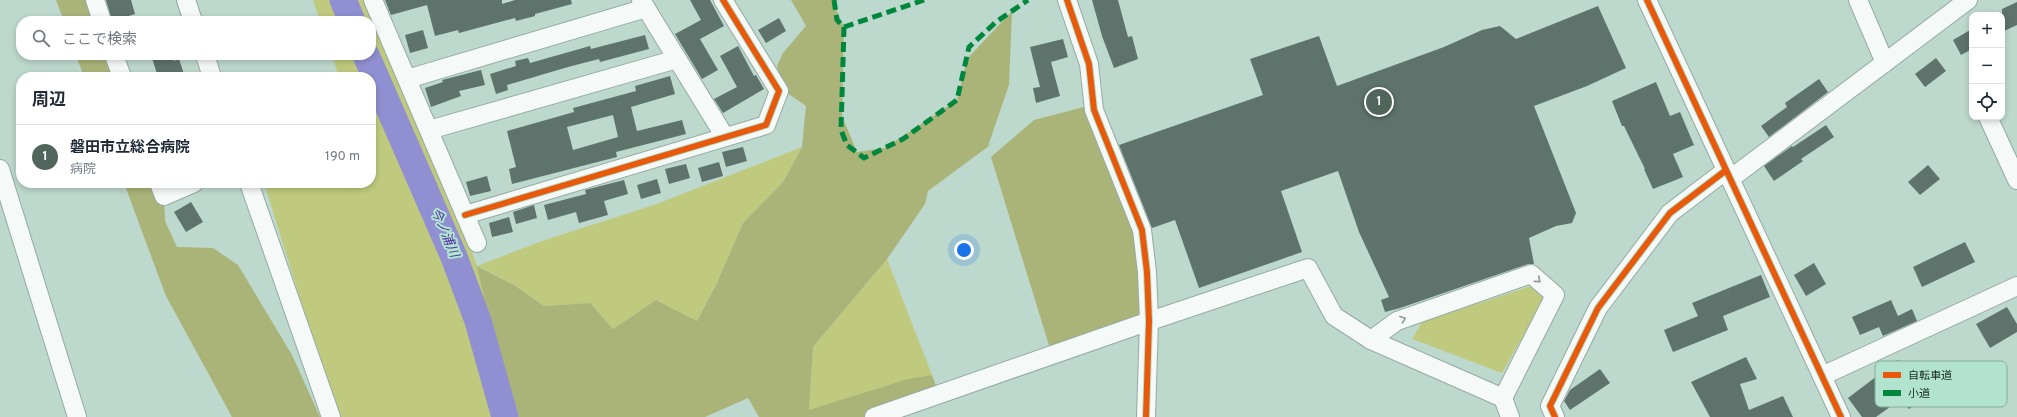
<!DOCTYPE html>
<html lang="ja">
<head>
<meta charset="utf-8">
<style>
	:root { --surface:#fff; --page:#f2f2f3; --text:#1f2937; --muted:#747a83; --line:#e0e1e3; --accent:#50665d }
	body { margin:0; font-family:Overpass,"Noto Sans JP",sans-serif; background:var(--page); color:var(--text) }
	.controls { position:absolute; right:12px; top:12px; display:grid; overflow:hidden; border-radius:8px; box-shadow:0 2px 6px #0003 }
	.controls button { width:36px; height:36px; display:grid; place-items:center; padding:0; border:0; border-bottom:1px solid var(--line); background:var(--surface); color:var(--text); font:20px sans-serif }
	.you { position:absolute; left:964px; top:250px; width:14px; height:14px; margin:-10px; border:3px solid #fff; border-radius:50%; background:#1a73e8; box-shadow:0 0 0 6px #1a73e833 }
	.badge { display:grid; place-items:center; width:26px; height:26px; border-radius:50%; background:var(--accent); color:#fff; font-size:13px; font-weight:700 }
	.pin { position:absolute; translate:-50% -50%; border:2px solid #fff; box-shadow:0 1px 4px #0006 }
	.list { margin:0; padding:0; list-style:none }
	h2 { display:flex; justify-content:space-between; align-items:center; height:52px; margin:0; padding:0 16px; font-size:17px }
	h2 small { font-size:13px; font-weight:400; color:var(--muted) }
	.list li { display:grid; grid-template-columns:26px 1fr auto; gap:12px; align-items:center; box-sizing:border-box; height:64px; padding:0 16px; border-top:1px solid var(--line) }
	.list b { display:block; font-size:15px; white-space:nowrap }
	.list p { margin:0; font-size:13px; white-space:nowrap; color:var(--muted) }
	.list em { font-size:13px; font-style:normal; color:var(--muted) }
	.icon { flex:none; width:22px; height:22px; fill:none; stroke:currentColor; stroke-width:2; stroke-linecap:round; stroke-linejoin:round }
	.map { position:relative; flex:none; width:2017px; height:417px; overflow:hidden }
	.search { position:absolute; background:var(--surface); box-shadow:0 2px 6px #0003; left:16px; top:16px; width:360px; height:44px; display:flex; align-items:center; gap:10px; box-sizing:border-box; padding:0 14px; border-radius:16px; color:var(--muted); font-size:15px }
	.panel { position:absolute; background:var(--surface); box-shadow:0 2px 6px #0003; left:16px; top:72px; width:360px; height:116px; border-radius:16px }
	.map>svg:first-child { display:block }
	.green { fill:#c0ca7e }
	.forest { fill:#aab479 }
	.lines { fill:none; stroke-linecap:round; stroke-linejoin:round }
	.river { stroke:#908fd1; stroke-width:27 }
	.building { fill:#5e736c; fill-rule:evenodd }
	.minor-casing { stroke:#95aba2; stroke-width:20 }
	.minor { stroke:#f5f9f8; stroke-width:18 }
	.quiet { stroke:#00873e; stroke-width:5; stroke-dasharray:10 5; stroke-linecap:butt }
	.cycleway-casing { stroke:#b2e3ce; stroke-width:8 }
	.cycleway { stroke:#e8590c; stroke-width:6 }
	.oneway { stroke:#909b97 }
	.labels { text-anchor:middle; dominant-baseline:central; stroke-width:4; stroke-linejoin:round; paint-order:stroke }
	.water-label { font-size:13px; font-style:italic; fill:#4c2fa5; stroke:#b2e3ce }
	.key { fill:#b2e3ce; stroke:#83ab9a; stroke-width:1 }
	.key-label { font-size:11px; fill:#152921 }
</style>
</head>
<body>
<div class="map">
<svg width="2017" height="417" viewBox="0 0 2017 417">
	<rect width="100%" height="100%" fill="#bdd8cd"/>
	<g class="green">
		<path d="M313,0H375L417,102L477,266L542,241L654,205L802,147L783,182L743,223L716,285L697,321L656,300L613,329L590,303L544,306L514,285L478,266L520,417H337L264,183H371V77H339L332,55H371V21H320Z"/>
		<path d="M887,259L932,375L809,411L813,347Z"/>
		<path d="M1534,285L1546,296L1502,373L1412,339L1422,322Z"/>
	</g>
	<g class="forest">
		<path d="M56,0H92L99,21H64Z"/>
		<path d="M791,0H832L844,27L842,116L857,152L885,148L957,100L967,59L1012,11L1009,85L988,146L997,140L928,191L925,204L887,259L813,347L809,410L908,379L932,375L939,394L874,417H759L748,398L705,417H519L486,307L477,266L514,285L544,306L590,303L613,329L656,300L697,321L716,285L743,223L783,182L802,147L806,106L783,90L777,66L783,53L806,26Z"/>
		<path d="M76,55H111L119,77H84Z"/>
		<path d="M1084,107L1142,230L1149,321L1052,355L991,157L1034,120Z"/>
		<path d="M124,183H159L164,196L165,221L177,247L213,248L238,265L292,355L320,417H232L166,296Z"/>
	</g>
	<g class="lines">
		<g class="river">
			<path d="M343,0L352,21"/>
			<path d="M366,55L454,257L478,321L505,417"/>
		</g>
	</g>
	<g class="building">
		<path d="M106,0H131L135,14L112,21Z"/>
		<path d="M385,0H502V4L515,0H571L572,4L535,14V16L516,21L515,18L459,33L458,30L435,36L427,5L391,15Z"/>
		<path d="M690,0H710L724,26L700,39L718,70L702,79L675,34L701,20Z"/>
		<path d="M1092,0H1118L1128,37L1132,36L1138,59L1114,68L1102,36Z"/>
		<path d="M2017,2V25L2002,32V9Z"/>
		<path d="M1598,6L1626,68L1587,86L1534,106L1576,213L1572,223L1556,226L1529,238L1534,264H1528L1400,308L1385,312L1381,300L1389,297L1359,232L1338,171L1281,191L1302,252L1199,288L1175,220L1152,228L1119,145L1263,95L1250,59L1319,36L1337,86L1444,47L1482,30L1500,26L1516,39Z"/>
		<path d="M779,18L786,31L766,43L758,30Z"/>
		<path d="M1972,29V49L1961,55L1953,40Z"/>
		<path d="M423,30L428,48L410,53L405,35Z"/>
		<path d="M645,35L649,49L600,62L599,59L568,67L507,85L508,90L496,94L490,74L516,66L515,61L528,58L530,63L590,46L591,49Z"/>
		<path d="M1063,39L1068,57L1051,62L1060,96L1036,103L1033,88L1040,87L1030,47Z"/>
		<path d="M738,46L754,76L756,75L764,89L723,113L714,99L737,87L720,56Z"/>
		<path d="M151,55H174V61L179,59L185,77H158Z"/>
		<path d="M1936,58L1946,71L1925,87L1915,74Z"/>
		<path d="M481,70L485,85L459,91L461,96L431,107L425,88L443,82L442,80Z"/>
		<path d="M670,76L675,94L631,107L637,131L682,120L686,134L616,152L617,157L512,184L509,169L516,167L507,131L574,112L573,108L636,91L635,86ZM613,115L618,137L573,150L567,127Z"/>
		<path d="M1819,79L1828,92L1769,137L1761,126L1787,107L1785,103Z"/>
		<path d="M1656,82L1670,116L1680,112L1694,145L1673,154L1683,177L1653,189L1644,169H1645L1624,126H1622L1612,101Z"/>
		<path d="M1826,125L1834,137L1801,159L1803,161L1774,181L1764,166L1792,146L1793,147Z"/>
		<path d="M743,147L747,161L726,167L722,152Z"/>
		<path d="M719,162L723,176L702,182L698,168Z"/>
		<path d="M686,164L690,178L669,184L665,169Z"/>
		<path d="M1928,165L1940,179L1920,195L1908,182Z"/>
		<path d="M487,176L491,191L470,196L466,182Z"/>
		<path d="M657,179L661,193L641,199L637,185Z"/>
		<path d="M624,180L628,194L604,201L608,215L579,223L576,212L548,220L544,205L586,194L585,190Z"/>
		<path d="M191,202L203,222L186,232L174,212Z"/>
		<path d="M534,205L537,218L516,224L513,212Z"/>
		<path d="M509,217L513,232L492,237L489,223Z"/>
		<path d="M1965,242L1975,262L1922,287L1913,267Z"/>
		<path d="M1814,263L1826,284L1806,296L1794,275Z"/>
		<path d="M1761,275L1770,297L1723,316L1728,330L1673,352L1664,330L1698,316L1692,303Z"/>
		<path d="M1891,300L1898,316L1912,309L1917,321L1883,336L1879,327L1860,335L1852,317Z"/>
		<path d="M2007,307L2017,324V332L1990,348L1976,324Z"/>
		<path d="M1746,357L1757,379L1740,384L1749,410L1783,396L1793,417H1710L1691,382Z"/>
		<path d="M1898,360L1926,396L1909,409L1901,399L1876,417H1862L1848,398Z"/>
		<path d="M1600,369L1610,383L1570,410L1564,401L1570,390Z"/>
	</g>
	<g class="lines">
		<defs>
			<g id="minor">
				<path d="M95,0L102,21"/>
				<path d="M186,0L193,21"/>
				<path d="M373,0L477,243"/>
				<path d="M641,0L725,137"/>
				<path d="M1067,0L1089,64L1094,110L1142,230L1147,272L1149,321L1146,417"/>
				<path d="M1647,0L1841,417"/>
				<path d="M1858,0L1885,63"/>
				<path d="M114,55L122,77"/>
				<path d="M205,55L212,77"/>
				<path d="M407,79L646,8"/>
				<path d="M1988,117L2017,180"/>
				<path d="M429,130L677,59"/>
				<path d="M0,169L77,417"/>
				<path d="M1730,179L1968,0"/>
				<path d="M159,183L164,196L194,183"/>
				<path d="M249,183L331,417"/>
				<path d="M465,215L766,125L779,91L723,0"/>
				<path d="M1371,340L1397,321L1531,274L1555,295L1503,398"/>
				<path d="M1822,376L2017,286"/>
				<path d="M874,417L1141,324L1308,268L1334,316L1371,340L1503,398L1510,417"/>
				<path d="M1555,417L1550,406L1598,308L1670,213L1725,171"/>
			</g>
		</defs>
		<use href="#minor" class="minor-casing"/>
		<use href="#minor" class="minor"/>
		<g class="quiet">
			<path d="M834,0L837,20L844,27L924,0"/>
			<path d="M844,27L841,130L847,145L864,158L903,139L957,100L969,47L996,22L1028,0"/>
		</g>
		<defs>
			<g id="cycleway">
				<path d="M1067,0L1089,64L1094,110L1142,230L1147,272L1149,321L1146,417"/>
				<path d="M1647,0L1841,417"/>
				<path d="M465,215L766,125L779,91L723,0"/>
				<path d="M1555,417L1550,406L1598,308L1670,213L1725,171"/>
			</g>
		</defs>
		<use href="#cycleway" class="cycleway-casing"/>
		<use href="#cycleway" class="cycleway"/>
	</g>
	<defs><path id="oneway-chevron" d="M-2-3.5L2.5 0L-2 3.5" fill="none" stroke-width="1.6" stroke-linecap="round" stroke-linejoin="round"/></defs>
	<g class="oneway">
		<use href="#oneway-chevron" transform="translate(1538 280) rotate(40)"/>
		<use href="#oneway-chevron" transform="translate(1403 319) rotate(-20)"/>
	</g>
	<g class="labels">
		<g class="water-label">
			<text transform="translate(444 233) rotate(67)">今ノ浦川</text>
		</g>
	</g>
	<rect x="1875" y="361" width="132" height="46" rx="6" class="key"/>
	<rect x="1883" y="372" width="18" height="6" fill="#e8590c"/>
	<rect x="1883" y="390" width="18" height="6" fill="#00873e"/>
	<g class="key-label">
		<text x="1908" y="379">自転車道</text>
		<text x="1908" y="397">小道</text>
	</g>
</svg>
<div class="controls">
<button>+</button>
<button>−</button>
<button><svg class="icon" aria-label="locate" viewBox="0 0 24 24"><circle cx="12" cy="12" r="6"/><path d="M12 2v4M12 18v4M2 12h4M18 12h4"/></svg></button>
</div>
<div class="you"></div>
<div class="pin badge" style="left:1379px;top:102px">1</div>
<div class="search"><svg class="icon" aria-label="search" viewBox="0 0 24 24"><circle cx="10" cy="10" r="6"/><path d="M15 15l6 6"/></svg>ここで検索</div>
<section class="panel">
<h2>周辺<small></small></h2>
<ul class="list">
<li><span class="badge">1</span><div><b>磐田市立総合病院</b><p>病院</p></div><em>190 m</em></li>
</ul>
</section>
</div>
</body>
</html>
